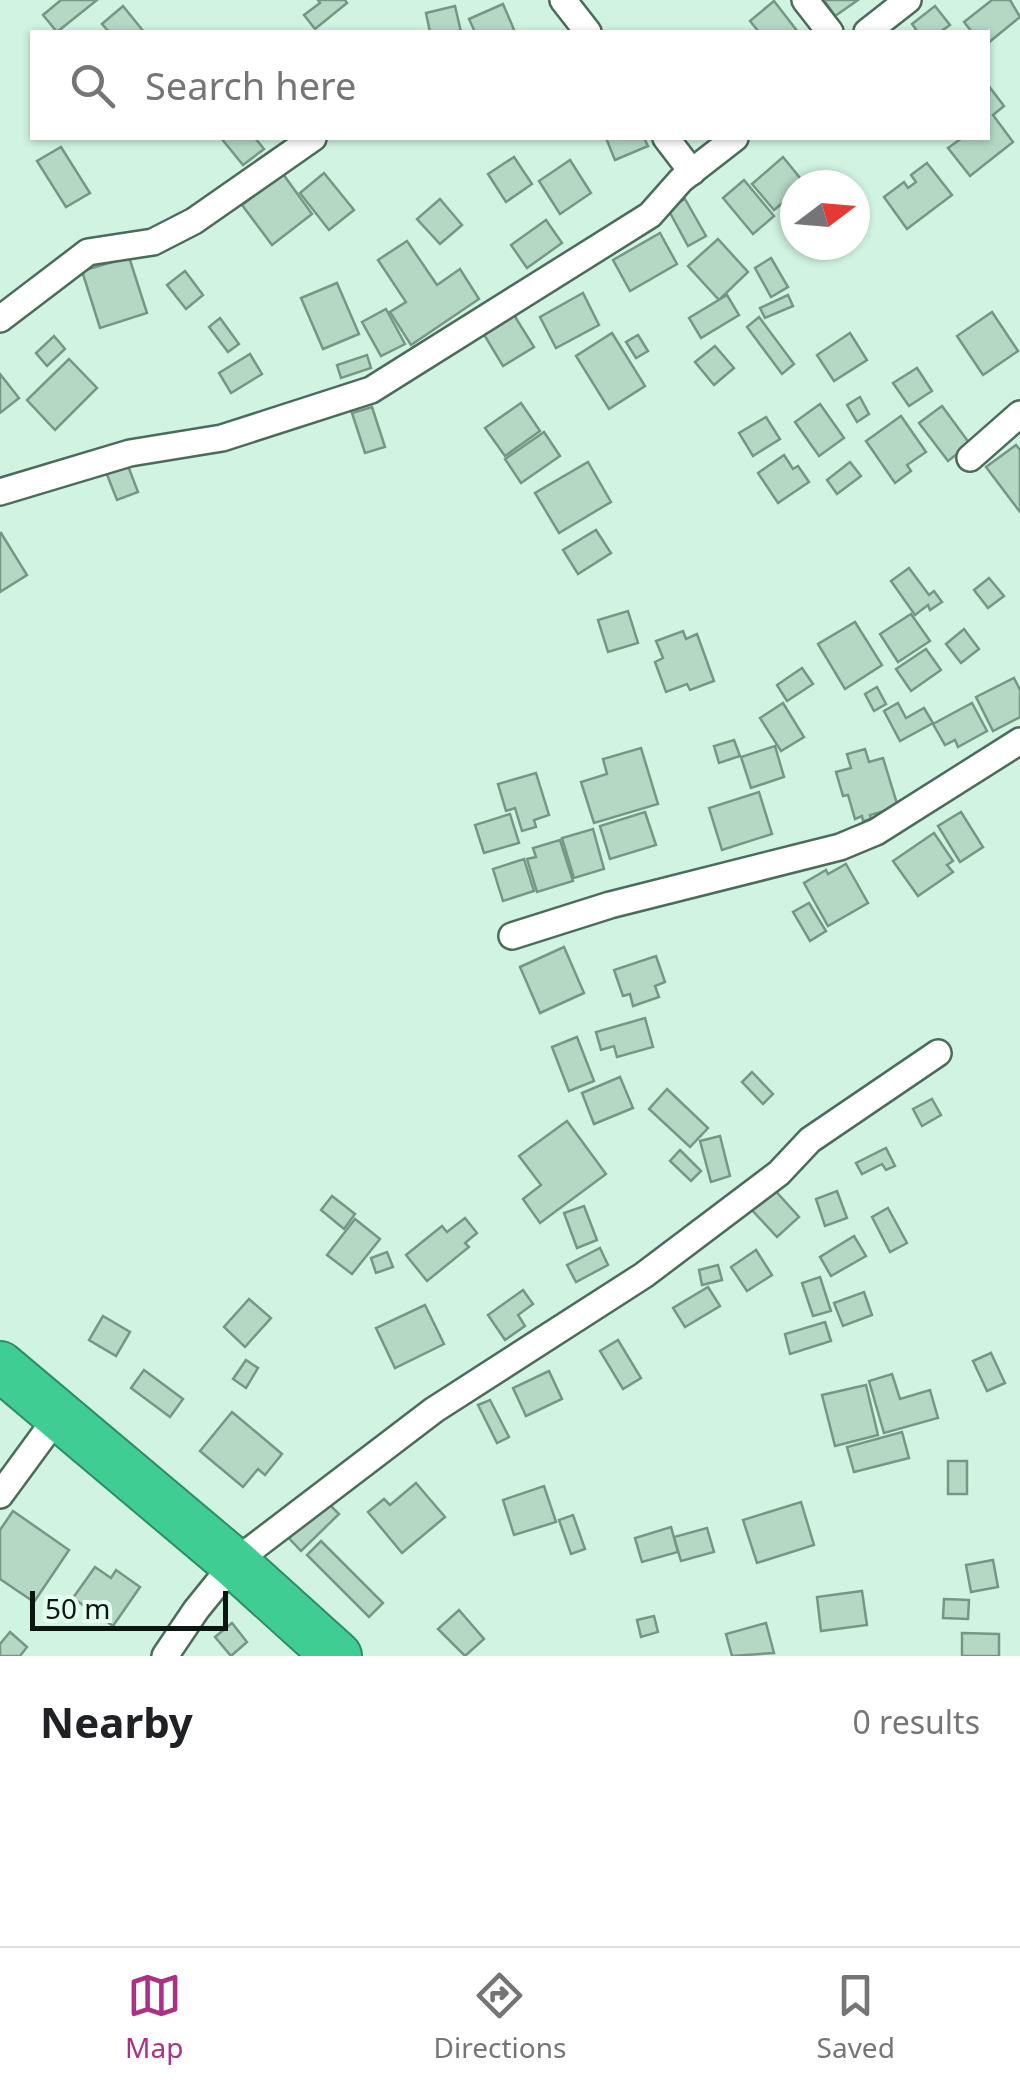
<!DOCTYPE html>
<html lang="en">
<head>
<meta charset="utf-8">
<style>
	:root { --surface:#fff; --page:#f2f2f2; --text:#202124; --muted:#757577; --line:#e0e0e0; --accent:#aa3186 }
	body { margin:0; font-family:"Noto Sans",sans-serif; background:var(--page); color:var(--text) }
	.compass { position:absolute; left:780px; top:170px; width:90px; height:90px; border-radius:50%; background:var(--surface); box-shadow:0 2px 8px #0004; rotate:74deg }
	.scale { position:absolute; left:30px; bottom:25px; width:198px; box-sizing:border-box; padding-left:10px; border:5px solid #0b1812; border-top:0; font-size:28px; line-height:35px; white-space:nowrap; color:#0b1812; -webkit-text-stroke:8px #e3fff0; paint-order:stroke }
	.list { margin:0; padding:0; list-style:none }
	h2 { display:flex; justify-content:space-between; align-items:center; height:130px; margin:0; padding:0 40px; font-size:42px }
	h2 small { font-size:32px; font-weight:400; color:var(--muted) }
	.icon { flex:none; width:55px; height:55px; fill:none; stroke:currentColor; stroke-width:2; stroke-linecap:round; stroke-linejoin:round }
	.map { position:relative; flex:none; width:1020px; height:1656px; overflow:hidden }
	.search { position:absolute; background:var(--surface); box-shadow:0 2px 8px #0004; left:30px; right:30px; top:30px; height:110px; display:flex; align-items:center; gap:25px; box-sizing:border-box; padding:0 35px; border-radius:0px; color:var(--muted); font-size:38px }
	.sheet { height:290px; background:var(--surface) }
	nav { display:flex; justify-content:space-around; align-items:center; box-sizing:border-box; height:140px; border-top:2px solid var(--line); background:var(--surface); font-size:28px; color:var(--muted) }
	nav a { display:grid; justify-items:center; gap:5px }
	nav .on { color:var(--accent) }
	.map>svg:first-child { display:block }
	.building { fill:#b5d8c5; stroke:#779786; stroke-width:2.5 }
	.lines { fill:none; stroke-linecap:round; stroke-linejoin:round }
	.street-casing { stroke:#4c6b5b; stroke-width:30 }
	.highway-casing { stroke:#2d8e66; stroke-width:52 }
	.street { stroke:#fff; stroke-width:25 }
	.highway { stroke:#40cd94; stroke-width:48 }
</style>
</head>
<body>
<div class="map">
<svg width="1020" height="1656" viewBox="0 0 1020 1656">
	<rect width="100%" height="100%" fill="#d0f4e1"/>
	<g class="building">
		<path d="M61,0H97L57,32L43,15Z"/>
		<path d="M318,0H345L347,3L315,29L304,15L320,3Z"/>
		<path d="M824,0H858L835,16Z"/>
		<path d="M992,0H1010L1020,17L988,43V32H972L964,22Z"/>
		<path d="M774,1L798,32H759L750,21Z"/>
		<path d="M503,4L515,32H475L469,19Z"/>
		<path d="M123,6L144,32H109L102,24Z"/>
		<path d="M455,6L461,32H430L426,13Z"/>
		<path d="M935,6L950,25L940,32H918L912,24Z"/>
		<path d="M988,85L1004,106L993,115L1013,142L970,176L948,148L962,138H988Z"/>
		<path d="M221,138H255L264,149L243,165Z"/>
		<path d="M606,138H644L648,146L615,160Z"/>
		<path d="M61,147L90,193L66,207L37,161Z"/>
		<path d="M514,157L532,184L506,202L488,174Z"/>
		<path d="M783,157L805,184L795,185V193L774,210L752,184Z"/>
		<path d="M570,160L591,193L560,214L539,181Z"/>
		<path d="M927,163L952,195L907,229L884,197L904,182L908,188L916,182L911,175Z"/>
		<path d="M324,173L354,210L329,230L300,193Z"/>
		<path d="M283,174L312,214L272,245L242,205Z"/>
		<path d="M744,180L774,216L753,234L723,198Z"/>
		<path d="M440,199L462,225L440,244L417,219Z"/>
		<path d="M685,199L706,236L688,246L668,209Z"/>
		<path d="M546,220L562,243L527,268L511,245Z"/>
		<path d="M660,233L677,264L630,291L613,260Z"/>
		<path d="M718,239L748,272L719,300L688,266Z"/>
		<path d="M407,241L437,285L460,269L479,299L411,345L390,312L406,302L378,260Z"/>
		<path d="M129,257L147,313L100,328L82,271Z"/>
		<path d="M771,258L788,287L771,297L755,268Z"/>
		<path d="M185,271L203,295L186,309L167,285Z"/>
		<path d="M337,283L359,334L323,349L301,298Z"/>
		<path d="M583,293L599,325L556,348L540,317Z"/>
		<path d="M727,295L739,315L701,338L689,318Z"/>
		<path d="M788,295L793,306L765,318L760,308Z"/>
		<path d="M386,309L405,344L381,356L362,322Z"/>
		<path d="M992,312L1018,351L983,375L957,336Z"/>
		<path d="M514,315L534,347L503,366L483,333Z"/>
		<path d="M759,317L794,364L782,374L747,327Z"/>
		<path d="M220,318L239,344L228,352L209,327Z"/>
		<path d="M612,333L645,386L609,409L576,356Z"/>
		<path d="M850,333L867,360L834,381L817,355Z"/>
		<path d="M638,335L648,351L636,358L626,342Z"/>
		<path d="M54,336L65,349L47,366L36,353Z"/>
		<path d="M715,346L734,368L714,385L695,362Z"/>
		<path d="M250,354L262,374L231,393L219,373Z"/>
		<path d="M367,355L371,368L341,378L337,365Z"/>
		<path d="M69,359L97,388L55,430L27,400Z"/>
		<path d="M917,368L932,391L909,406L893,383Z"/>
		<path d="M0,374L19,398L0,413Z"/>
		<path d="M860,397L869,414L857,422L847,405Z"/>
		<path d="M521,403L540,431L505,456L485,428Z"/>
		<path d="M820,404L844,438L819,456L795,422Z"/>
		<path d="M942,406L970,444L948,461L919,423Z"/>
		<path d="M372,407L385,447L365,453L352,413Z"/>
		<path d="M901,416L926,452L907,465L911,471L895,483L866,441Z"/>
		<path d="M766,417L780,439L753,456L739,433Z"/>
		<path d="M544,432L560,456L521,483L505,459Z"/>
		<path d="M1016,445L1020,450V512L986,467Z"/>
		<path d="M784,455L793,469L798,466L809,482L778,503L758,473Z"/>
		<path d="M125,458L138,492L117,500L104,467Z"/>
		<path d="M588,462L611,502L559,533L535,493Z"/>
		<path d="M850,462L861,476L837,494L827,480Z"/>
		<path d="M596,530L611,553L578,574L563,550Z"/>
		<path d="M1,533L27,575L0,592V534Z"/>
		<path d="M909,568L929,595L934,591L942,602L930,610L928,605L915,615L891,581Z"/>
		<path d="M989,578L1004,596L988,608L974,590Z"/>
		<path d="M628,611L638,643L608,652L598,620Z"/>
		<path d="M911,614L930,641L898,662L880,634Z"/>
		<path d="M855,622L882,665L845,689L818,644Z"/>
		<path d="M964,629L979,649L961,663L946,644Z"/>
		<path d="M683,631L686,639L697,634L714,681L690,690L687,684L666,692L655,662L663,658L656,641Z"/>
		<path d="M926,649L941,670L911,691L896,669Z"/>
		<path d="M802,668L813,684L787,701L777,685Z"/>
		<path d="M1014,678L1020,690V717L993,731L976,697Z"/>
		<path d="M877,687L886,704L874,711L865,694Z"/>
		<path d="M783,703L804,737L781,751L760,718Z"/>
		<path d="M898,703L906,718L924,708L933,723L900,741L884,711Z"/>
		<path d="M972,703L987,731L958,747L955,740L945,745L933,724Z"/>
		<path d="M734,740L740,756L719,763L714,746Z"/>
		<path d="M775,746L784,777L751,788L741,757Z"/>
		<path d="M641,748L658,804L594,823L581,782L607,774L603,759Z"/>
		<path d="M865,749L869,762L883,758L898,807L870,815L871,819L863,821L862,816L855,819L848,795L843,796L836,772L851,768L847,754Z"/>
		<path d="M536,773L549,815L534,820L536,827L522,831L515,808L506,811L498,784Z"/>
		<path d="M759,792L772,834L722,850L709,808Z"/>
		<path d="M645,812L656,845L610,859L600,826Z"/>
		<path d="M961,812L983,847L960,862L938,826Z"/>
		<path d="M510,814L519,843L484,853L475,825Z"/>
		<path d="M593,829L604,869L574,878L562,838Z"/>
		<path d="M934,833L953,861L947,865L953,872L918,896L893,861Z"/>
		<path d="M560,840L573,881L537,892L527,859L536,857L533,848Z"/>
		<path d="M524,859L534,891L503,901L493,869Z"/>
		<path d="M846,864L868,903L828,926L804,883L826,870L828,874Z"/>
		<path d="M809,903L826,931L810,941L793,912Z"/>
		<path d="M564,947L584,993L540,1013L520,967Z"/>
		<path d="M656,956L665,982L655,986L659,997L633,1006L630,994L623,996L614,970Z"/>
		<path d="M645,1018L653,1047L617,1057L614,1046L601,1050L596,1032Z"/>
		<path d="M577,1037L594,1081L569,1091L552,1047Z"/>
		<path d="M752,1072L773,1094L763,1104L742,1082Z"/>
		<path d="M620,1077L633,1108L594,1124L582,1093Z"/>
		<path d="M667,1089L708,1128L690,1147L649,1109Z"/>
		<path d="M932,1099L941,1115L922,1126L913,1109Z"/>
		<path d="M567,1121L606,1174L540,1223L523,1199L541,1185L519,1156Z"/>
		<path d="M720,1136L730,1176L711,1182L700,1141Z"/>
		<path d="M886,1148L895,1166L886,1170L882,1164L862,1174L856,1163Z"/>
		<path d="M680,1150L701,1171L691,1181L670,1161Z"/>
		<path d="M772,1187L799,1217L777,1237L750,1208Z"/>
		<path d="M837,1191L847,1218L825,1226L816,1199Z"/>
		<path d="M332,1196L355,1214L344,1229L321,1210Z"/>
		<path d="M584,1206L597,1240L577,1248L564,1213Z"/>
		<path d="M888,1208L907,1243L890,1252L872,1217Z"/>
		<path d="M465,1218L477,1233L465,1243L469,1247L427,1281L406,1255L442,1226L447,1232Z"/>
		<path d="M355,1219L380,1239L352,1274L327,1255Z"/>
		<path d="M854,1236L866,1256L831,1276L820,1257Z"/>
		<path d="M600,1248L608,1265L576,1282L567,1265Z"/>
		<path d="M756,1250L772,1275L747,1291L731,1267Z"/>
		<path d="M387,1252L393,1267L376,1273L371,1258Z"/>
		<path d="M718,1265L722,1280L702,1285L699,1270Z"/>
		<path d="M820,1277L831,1311L813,1316L802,1283Z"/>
		<path d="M708,1287L720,1306L685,1327L673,1308Z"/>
		<path d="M523,1290L533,1304L518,1315L525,1326L505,1340L488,1315Z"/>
		<path d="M864,1292L872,1315L843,1326L834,1303Z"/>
		<path d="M249,1299L271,1318L245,1347L224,1327Z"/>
		<path d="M425,1305L444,1344L395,1368L376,1328Z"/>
		<path d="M103,1316L130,1332L116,1356L89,1340Z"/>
		<path d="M825,1322L831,1341L790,1354L785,1334Z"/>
		<path d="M618,1340L641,1378L623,1389L600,1351Z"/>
		<path d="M991,1353L1005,1383L987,1391L973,1361Z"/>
		<path d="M246,1360L258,1368L246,1388L233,1379Z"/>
		<path d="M144,1370L183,1399L170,1417L131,1388Z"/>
		<path d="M549,1371L562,1399L526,1416L513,1388Z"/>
		<path d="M892,1374L900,1399L930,1390L938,1418L884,1433L869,1381Z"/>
		<path d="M866,1385L878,1435L835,1446L822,1395Z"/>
		<path d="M490,1400L509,1437L497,1443L478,1405Z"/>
		<path d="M232,1412L282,1454L265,1475L258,1469L243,1487L200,1451Z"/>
		<path d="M902,1432L909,1458L854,1472L847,1447Z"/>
		<rect x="948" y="1461" width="19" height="33"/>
		<path d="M416,1483L445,1517L402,1553L368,1512L384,1499L390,1505Z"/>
		<path d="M544,1486L556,1522L514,1535L503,1500Z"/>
		<path d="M323,1498L339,1514L301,1551L286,1535Z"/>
		<path d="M801,1502L814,1545L757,1563L743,1520Z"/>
		<path d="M13,1511L69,1550L34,1602L0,1579V1530Z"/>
		<path d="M573,1515L585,1549L571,1554L559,1520Z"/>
		<path d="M671,1527L678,1552L642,1562L635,1538Z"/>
		<path d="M707,1528L714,1552L681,1561L674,1537Z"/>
		<path d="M321,1541L383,1603L369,1617L307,1555Z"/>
		<path d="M993,1560L998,1587L971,1592L966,1565Z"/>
		<path d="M95,1567L111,1578L116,1570L140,1587L113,1626L73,1598Z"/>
		<path d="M862,1591L867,1625L821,1631L817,1597Z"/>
		<path d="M944,1599L969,1600L968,1619L943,1618Z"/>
		<path d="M459,1610L484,1639L465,1656L438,1629Z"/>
		<path d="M654,1616L658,1632L641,1637L637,1620Z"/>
		<path d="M232,1623L247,1642L231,1656L215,1637Z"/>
		<path d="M766,1623L774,1653L732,1656L726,1634Z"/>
		<path d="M10,1632L27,1647L20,1656H0V1644Z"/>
		<path d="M962,1633L999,1634V1656H962Z"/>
	</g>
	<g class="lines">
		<defs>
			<g id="street">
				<path d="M563,0L588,32"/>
				<path d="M805,0L830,32"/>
				<path d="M867,32L908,0"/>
				<path d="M666,138L692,172"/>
				<path d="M0,319L88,252L153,242L194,221L313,138"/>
				<path d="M970,458L1020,414"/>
				<path d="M0,492L130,453L222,438L371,390L650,215L681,180L735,138"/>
				<path d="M512,936L610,905L840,847L876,832L1020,741"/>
				<path d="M0,1495L58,1416"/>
				<path d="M232,1564L434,1410L644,1275L779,1173L810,1140L938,1053"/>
				<path d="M165,1656L196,1610L234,1563"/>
			</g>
			<path id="highway" d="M0,1366L234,1563L337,1656"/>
		</defs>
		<use href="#street" class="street-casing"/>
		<use href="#highway" class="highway-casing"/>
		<use href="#street" class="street"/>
		<use href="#highway" class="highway"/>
	</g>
</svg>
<svg class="compass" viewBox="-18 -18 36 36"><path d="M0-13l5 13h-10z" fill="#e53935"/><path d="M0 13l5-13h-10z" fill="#757577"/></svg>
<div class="scale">50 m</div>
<div class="search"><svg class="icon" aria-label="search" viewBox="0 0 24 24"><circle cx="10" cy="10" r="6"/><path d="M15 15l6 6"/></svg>Search here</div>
</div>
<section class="sheet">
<h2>Nearby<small>0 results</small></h2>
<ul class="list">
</ul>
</section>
<nav>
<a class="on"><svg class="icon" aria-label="map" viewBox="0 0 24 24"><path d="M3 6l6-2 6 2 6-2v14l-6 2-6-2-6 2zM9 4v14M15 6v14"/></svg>Map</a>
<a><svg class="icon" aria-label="directions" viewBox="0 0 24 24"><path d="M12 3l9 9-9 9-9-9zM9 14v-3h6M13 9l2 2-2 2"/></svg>Directions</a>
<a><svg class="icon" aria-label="saved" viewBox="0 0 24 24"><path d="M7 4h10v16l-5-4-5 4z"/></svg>Saved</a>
</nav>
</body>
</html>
